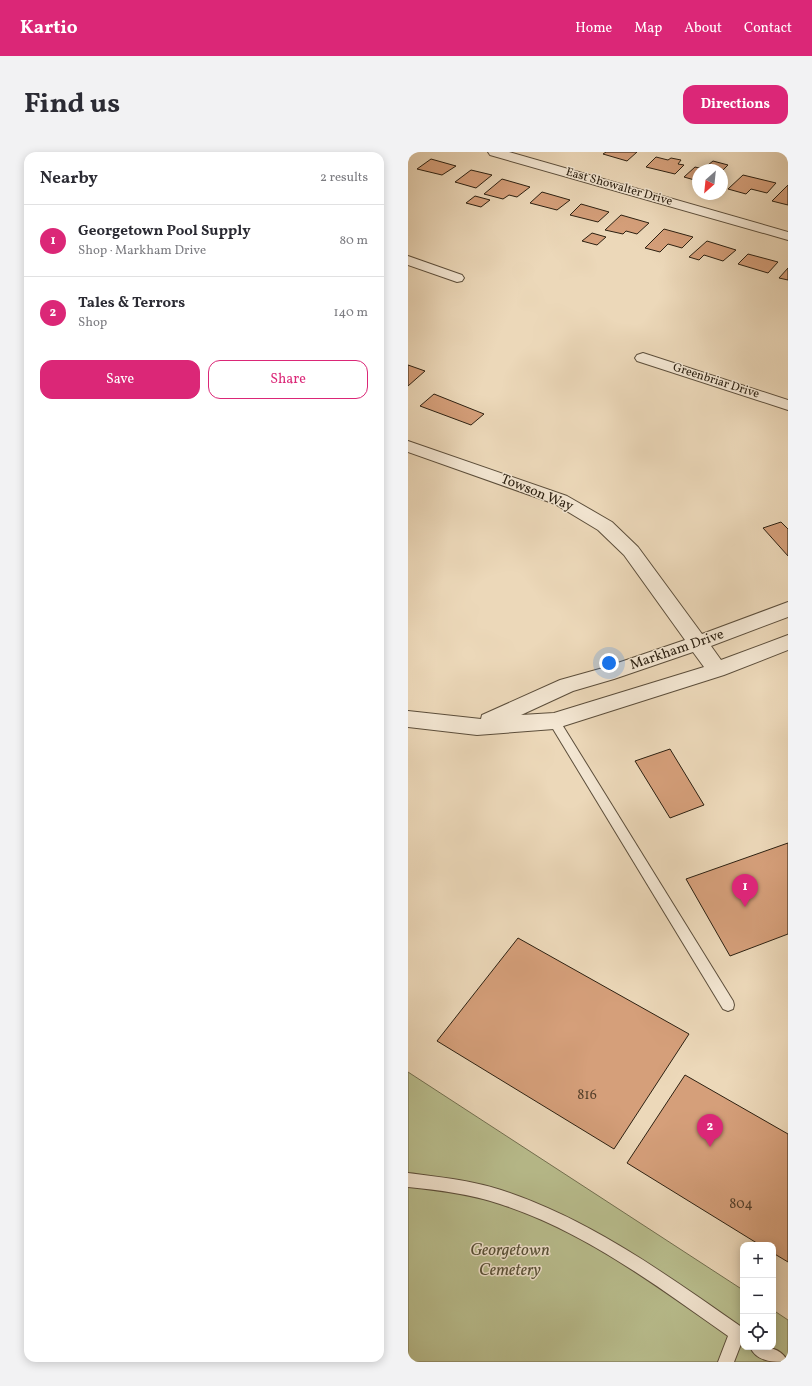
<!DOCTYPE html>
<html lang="en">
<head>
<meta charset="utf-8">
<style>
	:root { --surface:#fff; --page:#f2f2f3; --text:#2b2b33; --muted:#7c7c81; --line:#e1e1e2; --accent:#db2777 }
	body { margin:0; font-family:Vollkorn,serif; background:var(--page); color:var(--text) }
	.controls { position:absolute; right:12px; bottom:12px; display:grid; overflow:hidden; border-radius:8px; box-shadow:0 2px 10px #0003 }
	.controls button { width:36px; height:36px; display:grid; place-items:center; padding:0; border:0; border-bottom:1px solid var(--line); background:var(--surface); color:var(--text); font:20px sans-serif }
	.compass { position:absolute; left:284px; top:12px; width:36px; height:36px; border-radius:50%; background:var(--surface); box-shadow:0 2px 10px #0003; rotate:207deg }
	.you { position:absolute; left:201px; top:511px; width:14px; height:14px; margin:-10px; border:3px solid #fff; border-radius:50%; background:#1a73e8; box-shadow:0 0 0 6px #1a73e833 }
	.badge { display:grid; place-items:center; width:26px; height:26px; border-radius:50%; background:var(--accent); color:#fff; font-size:13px; font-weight:700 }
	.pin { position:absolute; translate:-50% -33px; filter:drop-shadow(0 1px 2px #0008) }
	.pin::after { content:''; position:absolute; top:21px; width:14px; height:12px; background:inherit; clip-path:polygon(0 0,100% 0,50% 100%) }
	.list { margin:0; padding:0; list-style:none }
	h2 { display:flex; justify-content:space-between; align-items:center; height:52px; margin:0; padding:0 16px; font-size:17px }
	h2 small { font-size:13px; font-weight:400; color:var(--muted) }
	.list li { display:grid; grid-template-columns:26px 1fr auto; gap:12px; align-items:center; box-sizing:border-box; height:72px; padding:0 16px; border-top:1px solid var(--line) }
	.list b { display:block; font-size:15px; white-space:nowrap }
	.list p { margin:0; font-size:13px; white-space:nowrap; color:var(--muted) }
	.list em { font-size:13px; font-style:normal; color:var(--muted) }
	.actions { display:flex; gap:8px; padding:12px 16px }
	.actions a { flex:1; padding:9px 0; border:1px solid var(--accent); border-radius:12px; text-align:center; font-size:14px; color:var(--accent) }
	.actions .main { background:var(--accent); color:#fff }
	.icon { flex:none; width:22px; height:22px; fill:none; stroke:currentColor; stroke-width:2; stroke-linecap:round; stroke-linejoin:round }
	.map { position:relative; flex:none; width:380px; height:1210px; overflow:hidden; border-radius:12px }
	header { display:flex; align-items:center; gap:24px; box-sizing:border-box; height:56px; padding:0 20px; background:var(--accent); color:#fff }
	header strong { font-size:19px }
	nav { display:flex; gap:22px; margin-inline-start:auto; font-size:14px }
	.intro { display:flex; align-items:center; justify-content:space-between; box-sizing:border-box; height:96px; padding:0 24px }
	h1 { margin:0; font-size:28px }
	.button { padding:10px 18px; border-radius:12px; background:var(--accent); color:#fff; font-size:14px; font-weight:700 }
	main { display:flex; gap:24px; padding:0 24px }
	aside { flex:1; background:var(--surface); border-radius:12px; box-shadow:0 2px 10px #0003 }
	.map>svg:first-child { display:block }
	.green { fill:#b9be8e; stroke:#726f50 }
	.building { fill:#d59f7a; stroke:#2c2011 }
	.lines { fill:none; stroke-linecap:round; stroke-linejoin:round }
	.lane-casing { stroke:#5c4e3b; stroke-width:2 }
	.street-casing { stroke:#5c4e3b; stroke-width:2 }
	.lane { fill:#f3e6d2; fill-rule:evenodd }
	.street { fill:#f3e6d2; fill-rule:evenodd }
	.labels { text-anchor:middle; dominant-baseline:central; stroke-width:3; stroke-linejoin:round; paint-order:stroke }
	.far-street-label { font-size:12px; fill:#2c2011; stroke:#f3e6d2 }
	.street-label { font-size:14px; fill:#2c2011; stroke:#f3e6d2 }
	.near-number-label { font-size:14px; fill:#56402b }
	.near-park-label { font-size:17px; font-style:italic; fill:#564f36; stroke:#f3e6d2 }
</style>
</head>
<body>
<header>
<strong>Kartio</strong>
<nav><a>Home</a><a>Map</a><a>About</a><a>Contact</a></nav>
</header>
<div class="intro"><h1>Find us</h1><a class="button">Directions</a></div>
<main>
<aside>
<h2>Nearby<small>2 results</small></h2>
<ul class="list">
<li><span class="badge">1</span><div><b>Georgetown Pool Supply</b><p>Shop · Markham Drive</p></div><em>80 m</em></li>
<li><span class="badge">2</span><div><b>Tales &amp; Terrors</b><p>Shop</p></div><em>140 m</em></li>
</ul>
<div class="actions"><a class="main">Save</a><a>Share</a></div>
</aside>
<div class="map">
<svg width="380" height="1210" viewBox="0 0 380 1210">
	<rect width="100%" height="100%" fill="#ecd8b9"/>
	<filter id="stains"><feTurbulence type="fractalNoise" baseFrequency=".005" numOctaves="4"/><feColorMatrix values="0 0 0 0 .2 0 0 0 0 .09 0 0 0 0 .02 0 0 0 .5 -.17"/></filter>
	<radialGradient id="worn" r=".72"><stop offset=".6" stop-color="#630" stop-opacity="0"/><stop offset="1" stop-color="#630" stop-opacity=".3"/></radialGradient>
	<path class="green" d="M0,920L335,1138V1195H365V1158L380,1168V1210H0Z"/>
	<g class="building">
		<path d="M198,0H229L219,9L195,2Z"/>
		<path d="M248,5L260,8L263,6L273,8L270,12L276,13L267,22L238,15Z"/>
		<path d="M23,7L48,14L34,23L9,17Z"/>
		<path d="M305,9L320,13L314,19L290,18V29L276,25L287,15L295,17Z"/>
		<path d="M63,18L84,23L68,36L47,30Z"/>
		<path d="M335,23L368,31L359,41L343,37L338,42L320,37Z"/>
		<path d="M94,27L122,35L109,45L101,43L95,47L76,42Z"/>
		<path d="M380,33V53L364,49Z"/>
		<path d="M134,40L162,48L149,58L122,51Z"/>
		<path d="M67,44L82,48L73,55L58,51Z"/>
		<path d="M173,52L201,60L190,70L162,63Z"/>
		<path d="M213,63L241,71L229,82L218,79L215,82L197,78Z"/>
		<path d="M256,77L285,85L274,96L260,92L252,100L237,96Z"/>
		<path d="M184,81L198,85L189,93L174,89Z"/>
		<path d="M299,89L328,98L315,109L296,103L291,108L281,105Z"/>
		<path d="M340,102L370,110L360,121L330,112Z"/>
		<path d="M380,116V128L371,126Z"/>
		<path d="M0,213L17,219L0,234Z"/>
		<path d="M26,242L76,262L63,273L12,254Z"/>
		<path d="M373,370L380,377V404L355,376Z"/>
		<path d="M262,597L296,653L262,666L227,609Z"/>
		<path d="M380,691V782L322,804L278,727Z"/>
		<path d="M110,786L281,882L206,997L29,889Z"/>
		<path d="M277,923L380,982V1110L365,1101V1093H352L219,1011Z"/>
	</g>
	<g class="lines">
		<defs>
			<g id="lane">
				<path d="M146,565L150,566L325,849L326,853L325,857L320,859L315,857L142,572L141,569L142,566Z"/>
				<path d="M0,1021C31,1025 62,1028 93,1038C182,1067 259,1123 335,1176V1193L333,1192L326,1210H310L320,1184C249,1134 176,1079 92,1052C62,1042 31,1038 0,1035Z"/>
				<path d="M342,1195C357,1195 373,1194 380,1210C365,1210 349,1210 342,1195Z"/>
			</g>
			<g id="street">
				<path d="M80,0H101L380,80V88L82,3Z"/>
				<path d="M0,104L54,123L56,126L54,129L49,130L0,113Z"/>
				<path d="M235,201L380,248V258L229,209L227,206L229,203Z"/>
				<path d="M0,289L159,344L204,370L230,395L294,482L380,450V465L303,494L313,508L380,483V498L316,523L146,577L69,583L0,575V559L73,567L74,563L152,528L195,516L277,488L216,403L190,378L147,352L0,300ZM285,500L296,515L146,561L113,563L165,539L206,527Z"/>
			</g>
		</defs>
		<use href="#lane" class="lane-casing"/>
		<use href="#street" class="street-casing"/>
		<use href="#lane" class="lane"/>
		<use href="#street" class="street"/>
	</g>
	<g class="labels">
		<g class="far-street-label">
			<text transform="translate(211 35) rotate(16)">East Showalter Drive</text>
			<text transform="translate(308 229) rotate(18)">Greenbriar Drive</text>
		</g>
		<g class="street-label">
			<text transform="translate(129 341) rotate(22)">Towson Way</text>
			<text transform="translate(269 498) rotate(-19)">Markham Drive</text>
		</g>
		<g class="near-number-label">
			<text x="179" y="943">816</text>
			<text x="333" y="1052">804</text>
		</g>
		<g class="near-park-label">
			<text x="102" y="1098">Georgetown<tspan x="102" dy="20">Cemetery</tspan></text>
		</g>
	</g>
	<rect width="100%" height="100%" filter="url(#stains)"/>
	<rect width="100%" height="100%" fill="url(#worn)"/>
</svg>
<div class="controls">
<button>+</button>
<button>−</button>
<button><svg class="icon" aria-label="locate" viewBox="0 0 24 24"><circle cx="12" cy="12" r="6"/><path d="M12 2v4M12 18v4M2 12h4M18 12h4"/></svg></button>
</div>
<svg class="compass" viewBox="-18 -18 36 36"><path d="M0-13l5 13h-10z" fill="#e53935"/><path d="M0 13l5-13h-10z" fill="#7c7c81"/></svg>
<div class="you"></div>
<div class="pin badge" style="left:337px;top:755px">1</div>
<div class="pin badge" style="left:302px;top:995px">2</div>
</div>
</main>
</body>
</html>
